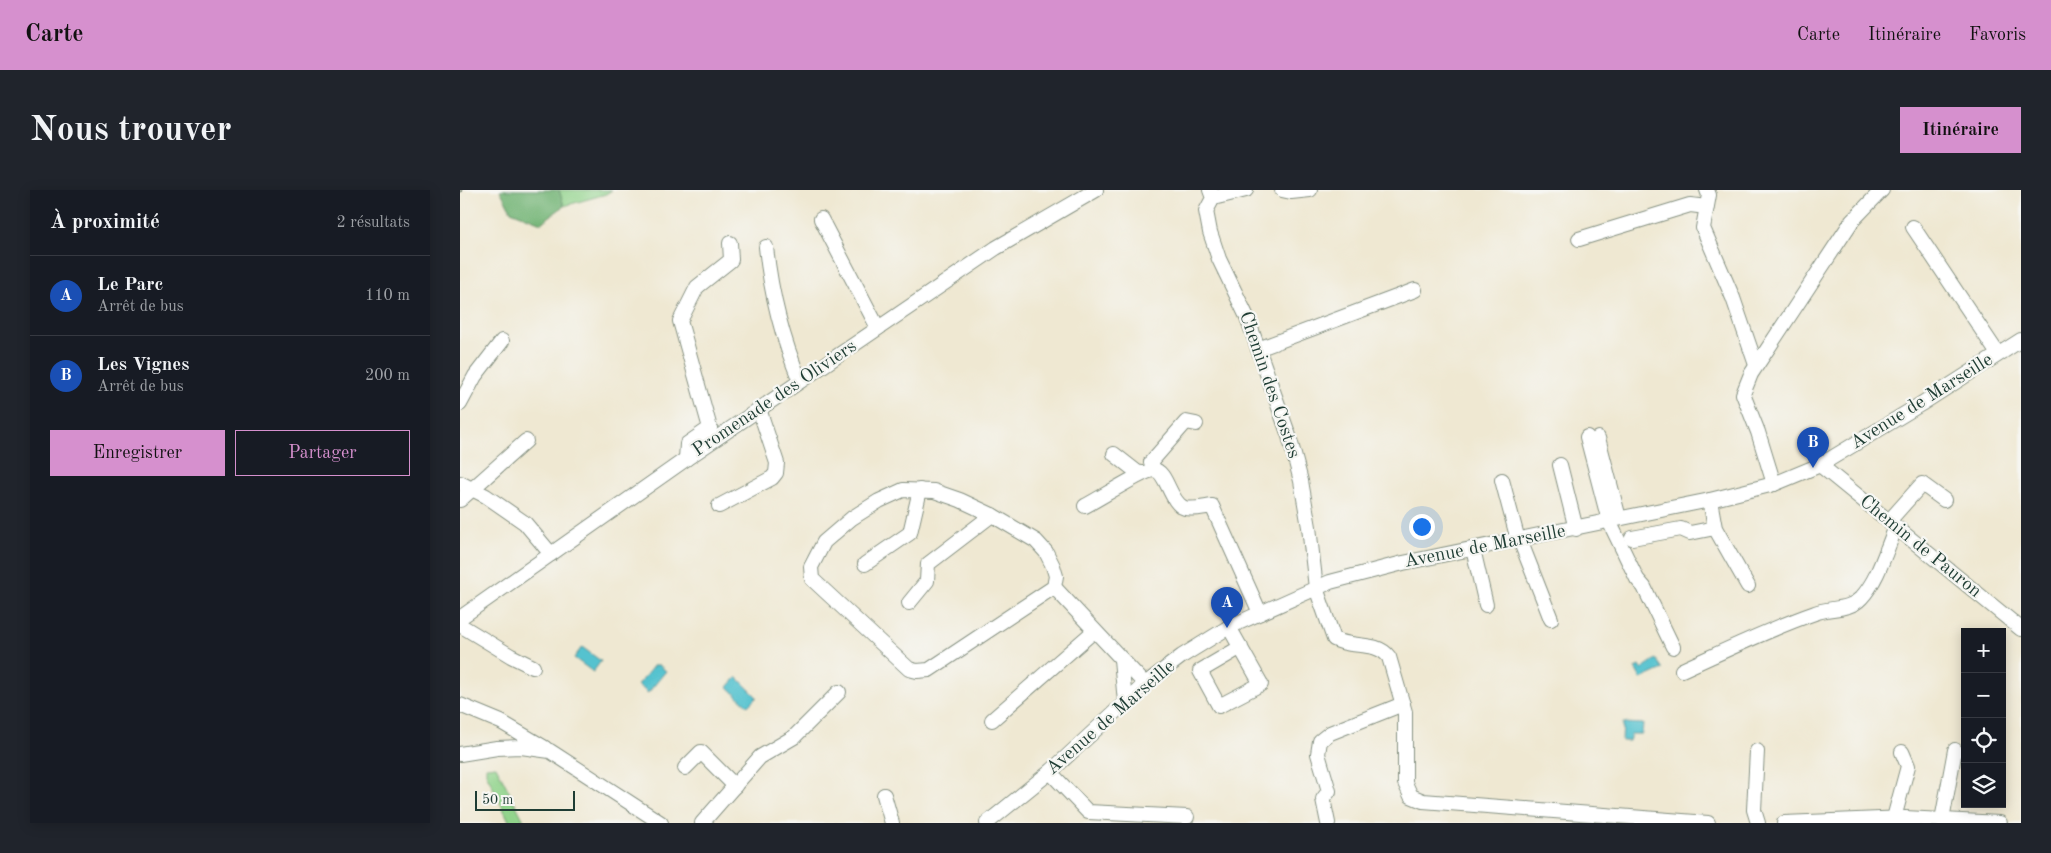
<!DOCTYPE html>
<html lang="fr">
<head>
<meta charset="utf-8">
<style>
	:root { --surface:#171b24; --page:#20242c; --text:#f1f3f6; --muted:#9ea1a6; --line:#363941; --accent:#d690ce }
	body { margin:0; font-family:"Old Standard TT",serif; background:var(--page); color:var(--text) }
	.controls { position:absolute; right:15px; bottom:15px; display:grid; overflow:hidden; border-radius:0px; box-shadow:0 2px 12px #0003 }
	.controls button { width:45px; height:45px; display:grid; place-items:center; padding:0; border:0; border-bottom:1px solid var(--line); background:var(--surface); color:var(--text); font:25px sans-serif }
	.scale { position:absolute; left:15px; bottom:12px; width:100px; box-sizing:border-box; padding-left:5px; border:2px solid #1f3d34; border-top:0; font-size:14px; line-height:18px; white-space:nowrap; color:#1f3d34; -webkit-text-stroke:4px #f6f6f2; paint-order:stroke }
	.you { position:absolute; left:961px; top:336px; width:18px; height:18px; margin:-12px; border:4px solid #fff; border-radius:50%; background:#1a73e8; box-shadow:0 0 0 8px #1a73e833 }
	.badge { display:grid; place-items:center; width:32px; height:32px; border-radius:50%; background:var(--accent); color:#fff; font-size:16px; font-weight:700 }
	.pin { position:absolute; translate:-50% -41px; filter:drop-shadow(0 1px 2px #0008) }
	.pin::after { content:''; position:absolute; top:26px; width:18px; height:15px; background:inherit; clip-path:polygon(0 0,100% 0,50% 100%) }
	.list { margin:0; padding:0; list-style:none }
	h2 { display:flex; justify-content:space-between; align-items:center; height:65px; margin:0; padding:0 20px; font-size:21px }
	h2 small { font-size:16px; font-weight:400; color:var(--muted) }
	.list li { display:grid; grid-template-columns:32px 1fr auto; gap:15px; align-items:center; box-sizing:border-box; height:80px; padding:0 20px; border-top:1px solid var(--line) }
	.list b { display:block; font-size:19px; white-space:nowrap }
	.list p { margin:0; font-size:16px; white-space:nowrap; color:var(--muted) }
	.list em { font-size:16px; font-style:normal; color:var(--muted) }
	.actions { display:flex; gap:10px; padding:15px 20px }
	.actions a { flex:1; padding:11px 0; border:1px solid var(--accent); border-radius:0px; text-align:center; font-size:18px; color:var(--accent) }
	.actions .main { background:var(--accent); color:#111 }
	.icon { flex:none; width:28px; height:28px; fill:none; stroke:currentColor; stroke-width:2; stroke-linecap:round; stroke-linejoin:round }
	.map { position:relative; flex:none; width:1561px; height:633px; overflow:hidden; border-radius:0px }
	header { display:flex; align-items:center; gap:30px; box-sizing:border-box; height:70px; padding:0 25px; background:var(--accent); color:#111 }
	header strong { font-size:24px }
	nav { display:flex; gap:28px; margin-inline-start:auto; font-size:18px }
	.intro { display:flex; align-items:center; justify-content:space-between; box-sizing:border-box; height:120px; padding:0 30px }
	h1 { margin:0; font-size:35px }
	.button { padding:12px 22px; border-radius:0px; background:var(--accent); color:#111; font-size:18px; font-weight:700 }
	main { display:flex; gap:30px; padding:0 30px }
	aside { flex:1; background:var(--surface); border-radius:0px; box-shadow:0 2px 12px #0003 }
	.map>svg:first-child { display:block }
	.green { fill:#91d38b; stroke:#588860 }
	.forest { fill:#74b577; stroke:#4a7956 }
	.water { fill:#55c2cf; stroke:#3a8082 }
	.lines { fill:none; stroke-linecap:round; stroke-linejoin:round }
	.minor-casing { stroke:#879283; stroke-width:16 }
	.path { stroke:#879283; stroke-width:2.5; stroke-dasharray:4 4; stroke-linecap:butt }
	.minor { stroke:#fff; stroke-width:14 }
	.labels { text-anchor:middle; dominant-baseline:central; stroke-width:4.5; stroke-linejoin:round; paint-order:stroke }
	.street-label { font-size:19px; fill:#1f3d34; stroke:#f6f6f2 }
</style>
</head>
<body>
<header>
<strong>Carte</strong>
<nav><a>Carte</a><a>Itinéraire</a><a>Favoris</a></nav>
</header>
<div class="intro"><h1>Nous trouver</h1><a class="button">Itinéraire</a></div>
<main>
<aside>
<h2>À proximité<small>2 résultats</small></h2>
<ul class="list">
<li><span class="badge" style="background:#1a4fb4">A</span><div><b>Le Parc</b><p>Arrêt de bus</p></div><em>110 m</em></li>
<li><span class="badge" style="background:#1a4fb4">B</span><div><b>Les Vignes</b><p>Arrêt de bus</p></div><em>200 m</em></li>
</ul>
<div class="actions"><a class="main">Enregistrer</a><a>Partager</a></div>
</aside>
<div class="map">
<svg width="1561" height="633" viewBox="0 0 1561 633">
	<rect width="100%" height="100%" fill="#f6f6f2"/>
	<filter id="ink" filterUnits="userSpaceOnUse"><feTurbulence type="fractalNoise" baseFrequency=".02" numOctaves="2"/><feDisplacementMap in="SourceGraphic" scale="10" xChannelSelector="R" yChannelSelector="G"/><feConvolveMatrix kernelMatrix="1 2 1 2 8 2 1 2 1" color-interpolation-filters="sRGB"/></filter>
	<filter id="wash" filterUnits="userSpaceOnUse"><feTurbulence type="fractalNoise" baseFrequency=".0096" numOctaves="4" result="noise"/><feDisplacementMap in="SourceGraphic" scale="20" xChannelSelector="R" yChannelSelector="G"/><feGaussianBlur stdDeviation="1.12" result="paint"/><feColorMatrix in="noise" values="0 0 0 0 0 0 0 0 0 0 0 0 0 0 0 0 0 1.4 0 .05"/><feComposite in="paint" operator="in"/></filter>
	<g filter="url(#wash)">
		<rect width="100%" height="100%" fill="#efe8d2"/>
		<g class="green">
			<path d="M99,0H152L146,4L104,16Z"/>
			<path d="M36,576L61,625L65,633H50L26,583V577Z"/>
		</g>
		<path class="forest" d="M40,0H99L104,16L81,33L51,21Z"/>
		<g class="water">
			<path d="M122,457L141,471L133,482L114,468Z"/>
			<path d="M1196,469L1203,479L1181,489L1175,478L1179,476L1181,479Z"/>
			<path d="M194,475H199L206,481L188,503L178,495Z"/>
			<path d="M277,487L297,507L288,516L268,497Z"/>
			<path d="M1163,533L1183,534L1182,544H1171L1169,551H1162Z"/>
		</g>
	</g>
	<g filter="url(#ink)">
		<g class="lines">
			<defs>
				<g id="minor">
					<path d="M750,0L753,8L746,21L750,42L759,69L787,127L829,246L841,291L849,337L856,398L874,449C891,459 916,450 929,467L945,522V593L951,606L963,611L1248,633"/>
					<path d="M822,0L831,2L850,0"/>
					<path d="M1247,0L1249,5L1243,38L1273,108L1296,175"/>
					<path d="M753,8L786,0"/>
					<path d="M361,29L418,138"/>
					<path d="M1453,37L1538,164"/>
					<path d="M1119,49L1230,15L1247,17"/>
					<path d="M306,57C311,104 322,148 340,191"/>
					<path d="M798,159L955,100"/>
					<path d="M0,214L15,186L42,151"/>
					<path d="M1127,247L1149,331L1177,389L1184,397L1213,457"/>
					<path d="M1138,248L1159,328"/>
					<path d="M654,264L677,282L682,283"/>
					<path d="M226,269L227,254L250,238L220,131L237,97L271,70L270,53"/>
					<path d="M1100,275L1116,339"/>
					<path d="M1360,275L1561,439"/>
					<path d="M694,280L691,272L726,232L736,234"/>
					<path d="M1042,290L1058,350"/>
					<path d="M0,293L26,306L65,333L91,364"/>
					<path d="M1314,294L1298,242L1283,204L1291,184L1392,31L1422,0"/>
					<path d="M443,300L474,301L500,310L532,325L576,351L586,362L593,376L596,386L594,397L469,480L457,481L449,479L352,389L351,377L364,352L392,328L419,311Z"/>
					<path d="M0,310L66,251"/>
					<path d="M1250,310L1255,338L1288,396"/>
					<path d="M259,316L312,288L316,283L317,273L299,219"/>
					<path d="M625,316C637,310 684,280 694,280C707,281 710,314 725,318C734,320 744,317 752,316L800,423"/>
					<path d="M1429,331L1462,294L1484,310"/>
					<path d="M1172,348L1221,339L1230,343L1255,338"/>
					<path d="M1060,350L1091,429"/>
					<path d="M1013,359L1026,415"/>
					<path d="M405,374L450,343L460,300"/>
					<path d="M594,397L685,494"/>
					<path d="M449,413L467,391L468,374L532,325"/>
					<path d="M0,428L226,269L536,58L636,0"/>
					<path d="M0,435L51,466L73,477"/>
					<path d="M769,437L801,494L759,516L740,481L781,457"/>
					<path d="M661,469L665,512"/>
					<path d="M1222,480C1266,460 1309,439 1355,423C1369,417 1389,421 1401,408C1418,390 1426,360 1436,337"/>
					<path d="M0,515L41,532L85,558"/>
					<path d="M532,530L634,441"/>
					<path d="M1297,561L1294,620L1298,633"/>
					<path d="M0,564L37,558L61,557L90,561L201,633"/>
					<path d="M225,578L241,562L275,596"/>
					<path d="M590,582L628,622L727,627"/>
					<path d="M424,605L432,633"/>
					<path d="M1434,628L1448,576L1442,562"/>
					<path d="M1482,630L1495,560"/>
					<path d="M242,633L300,567L334,547L379,502"/>
					<path d="M527,633L590,582L685,494L722,466L769,437L870,392L943,373L1250,310L1314,294L1360,275L1461,214L1561,150"/>
					<path d="M868,633L863,609L869,601L858,564L860,551L870,543L943,514"/>
					<path d="M1324,633L1445,628L1540,633"/>
				</g>
			</defs>
			<use href="#minor" class="minor-casing"/>
			<path class="path" d="M0,2L2,0"/>
			<use href="#minor" class="minor"/>
		</g>
	</g>
	<g class="labels">
		<g class="street-label">
			<text transform="translate(809 195) rotate(71)">Chemin des Costes</text>
			<text transform="translate(315 209) rotate(-34)">Promenade des Oliviers</text>
			<text transform="translate(1462 212) rotate(-32)">Avenue de Marseille</text>
			<text transform="translate(1025 357) rotate(-11)">Avenue de Marseille</text>
			<text transform="translate(1460 357) rotate(39)">Chemin de Pauron</text>
			<text transform="translate(651 528) rotate(-41)">Avenue de Marseille</text>
		</g>
	</g>
</svg>
<div class="controls">
<button>+</button>
<button>−</button>
<button><svg class="icon" aria-label="locate" viewBox="0 0 24 24"><circle cx="12" cy="12" r="6"/><path d="M12 2v4M12 18v4M2 12h4M18 12h4"/></svg></button>
<button><svg class="icon" aria-label="layers" viewBox="0 0 24 24"><path d="M12 4l9 5-9 5-9-5zM3 14l9 5 9-5"/></svg></button>
</div>
<div class="scale">50 m</div>
<div class="you"></div>
<div class="pin badge" style="left:767px;top:438px;background:#1a4fb4">A</div>
<div class="pin badge" style="left:1353px;top:278px;background:#1a4fb4">B</div>
</div>
</main>
</body>
</html>
